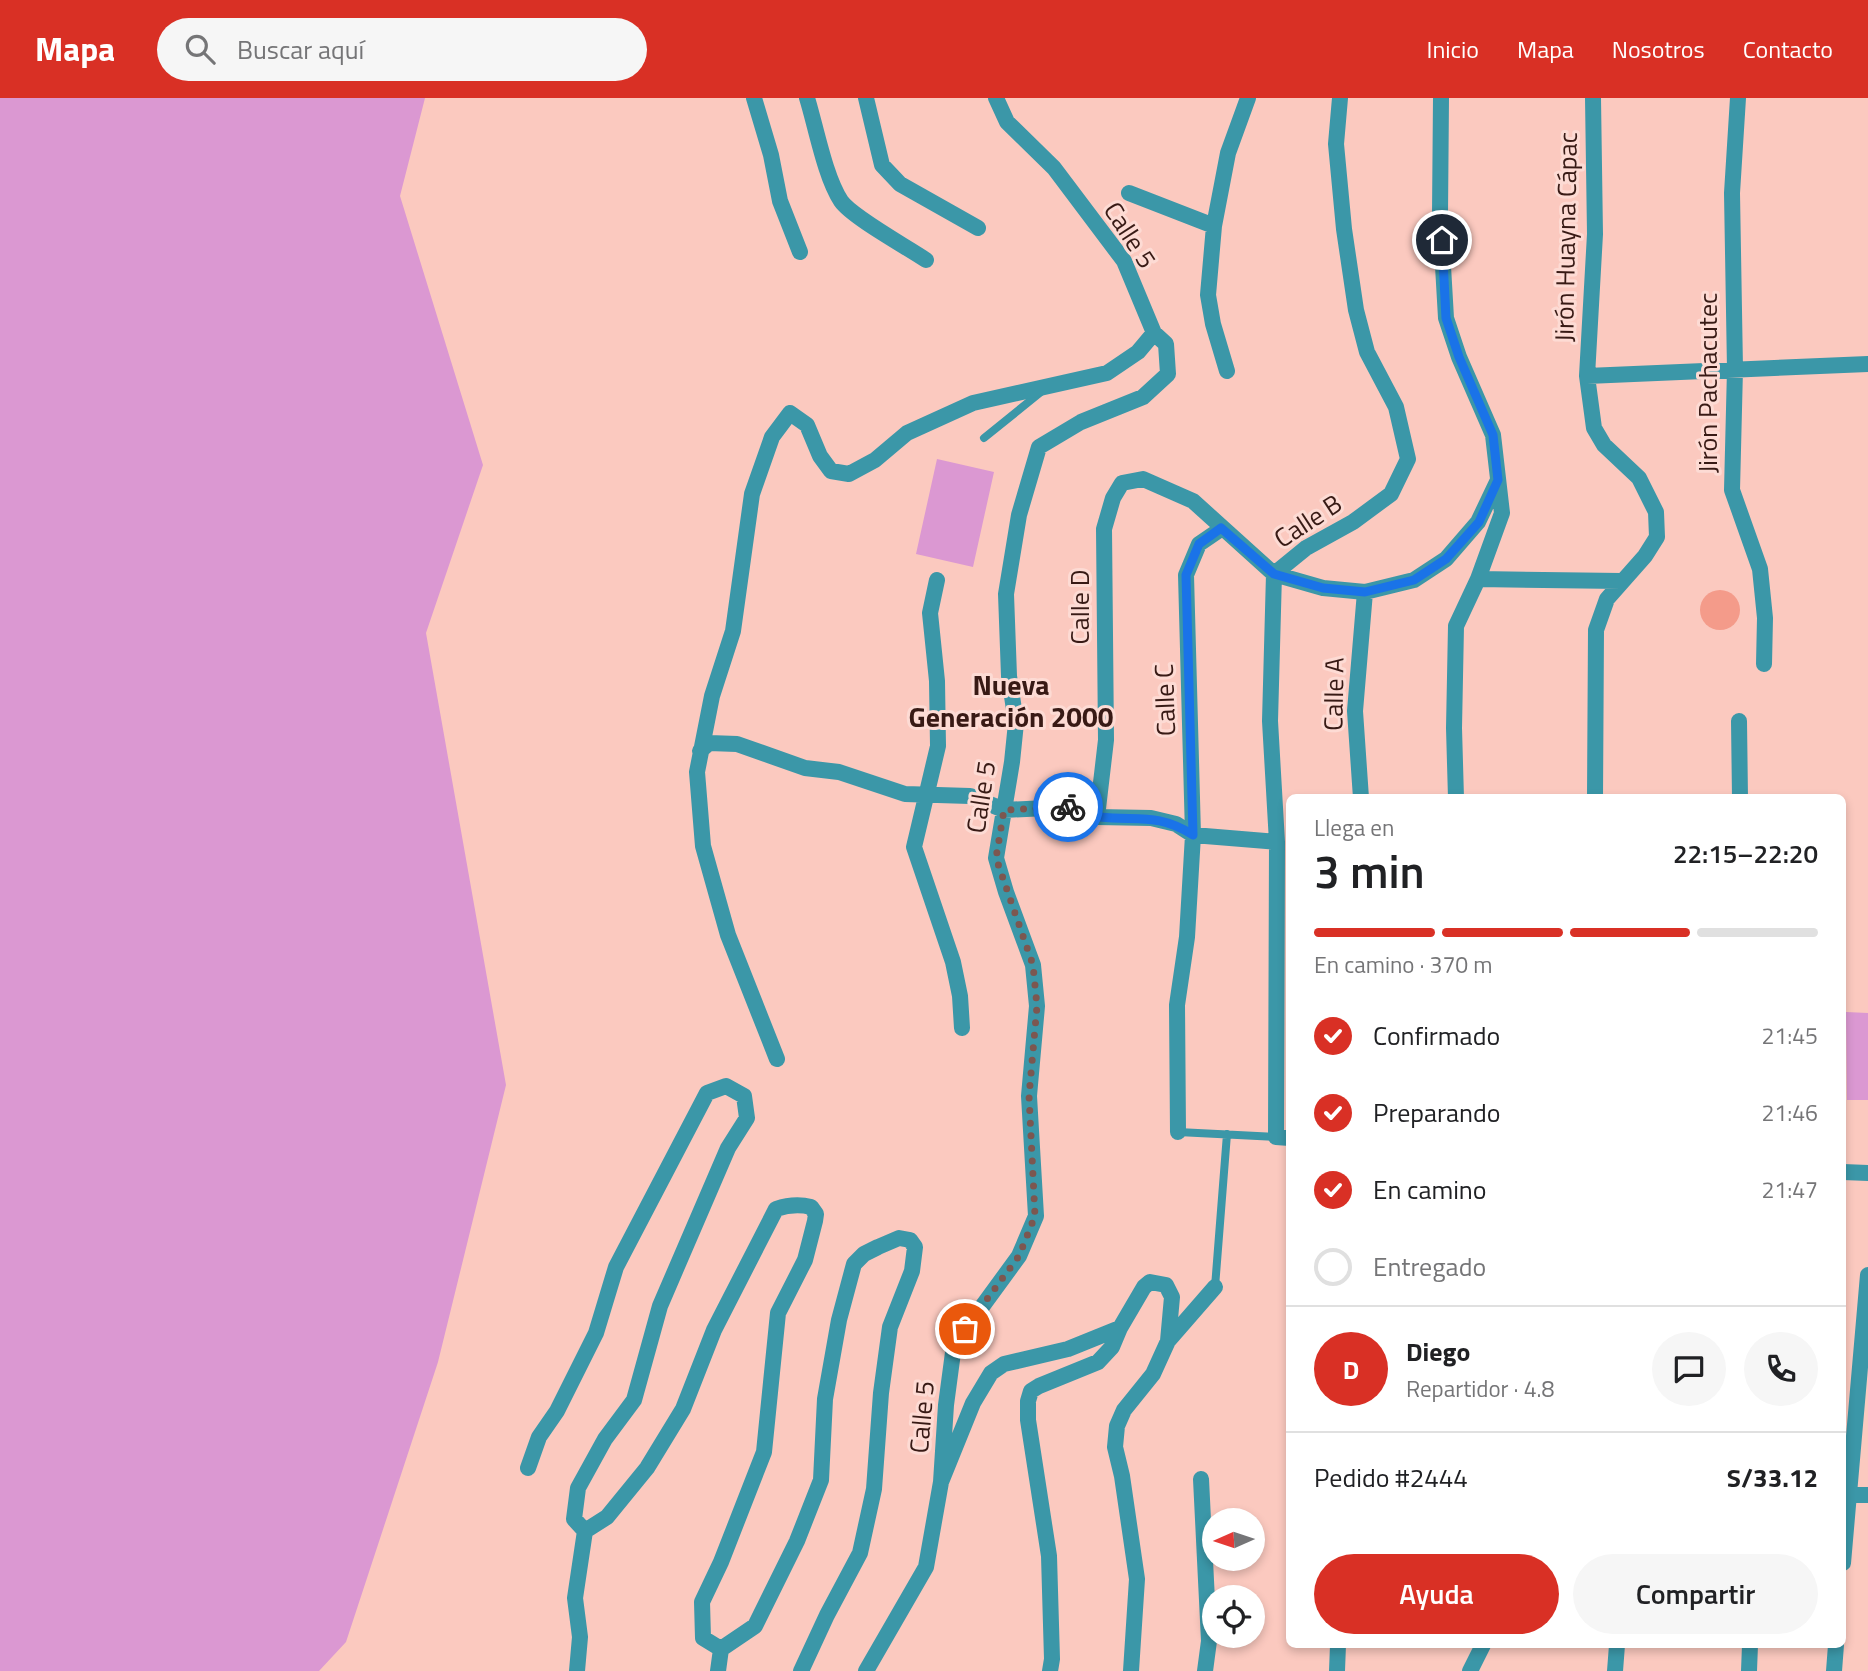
<!DOCTYPE html>
<html lang="es">
<meta charset="utf-8">
<style>
:root{--surface:#fff;--page:#f6f6f6;--text:#202124;--muted:#757577;--line:#e0e0e0;--accent:#d93025}
body{margin:0;font-family:"Titillium Web",sans-serif;background:var(--page);color:var(--text);height:100vh;display:flex;flex-direction:column;font-size:26px;white-space:nowrap}
*{box-sizing:border-box;margin:0}
p{font-size:23px;color:var(--muted)}
.icon{flex:none;width:38px;height:38px;fill:none;stroke:currentColor;stroke-width:2;stroke-linecap:round;stroke-linejoin:round}
.map{position:relative;flex:1;overflow:hidden}
.panel{position:absolute;left:1286px;top:696px;width:560px;height:854px;display:flex;flex-direction:column;background:var(--surface);border-radius:10px;box-shadow:0 4px 10px #0003}
.panel>*{flex:none}
.needle{width:46px;rotate:267deg}
.controls{position:absolute;left:1202px;top:1410px;display:grid;gap:14px}
.controls a{display:grid;place-items:center;width:63px;height:63px;border-radius:50%;background:var(--surface);box-shadow:0 4px 10px #0003;font-size:35px}
.pin{position:absolute;display:grid;place-items:center;width:60px;height:60px;color:#fff;margin:-30px;border:4px solid #fff;border-radius:50%;box-shadow:0 2px 7px #0007}
.courier{position:absolute;display:grid;place-items:center;width:70px;height:70px;margin:-35px;border:5px solid #1a73e8;border-radius:50%;background:#fff;color:#222;box-shadow:0 2px 9px #0007}
.overview em{font-style:normal;font-weight:600}
.overview div{display:flex;flex-direction:column-reverse}
.overview{display:flex;align-items:center;justify-content:space-between;height:119px;padding:0 28px}
h1{font-size:46px;font-weight:600;line-height:52px}
.bar{display:grid;grid-template-columns:repeat(4,1fr);gap:10px 7px;align-content:center;height:84px;padding:0 28px}
.bar i{height:9px;border-radius:5px;background:var(--line)}
.bar .on{background:var(--accent)}
.bar p{grid-column:span 4}
.line{display:flex;align-items:center;gap:18px;padding:0 28px;border-top:2px solid var(--line)}
.line div{flex:1}
.round{display:grid;place-items:center;flex:none;width:74px;height:74px;border-radius:37px;background:var(--page)}
ol{padding:0 28px;list-style:none}
li{display:flex;align-items:center;gap:21px;height:77px}
li p{margin-inline-start:auto}
li .icon{padding:7px;border-radius:50%;background:var(--accent);color:#fff;stroke-width:4}
li:last-child{color:var(--muted)}
li i{width:38px;height:38px;border:4px solid var(--line);border-radius:50%}
.cta{display:flex;gap:14px;margin-top:auto;padding:14px 28px}
.cta a{flex:1;height:80px;border-radius:42px;background:var(--accent);color:#fff;font-size:28px;font-weight:600;line-height:80px;text-align:center}
.cta a+a{background:var(--page);color:var(--text)}
header{display:flex;align-items:center;gap:42px;box-sizing:border-box;height:98px;padding:0 35px;background:var(--accent);color:#fff}
header strong{font-size:33px}
nav{display:flex;gap:38px;margin-inline-start:auto;font-size:24px}
.search{width:490px;height:63px;background:var(--page);display:flex;align-items:center;gap:18px;box-sizing:border-box;padding:0 24px;border-radius:38px;color:var(--muted);font-size:26px}
.map>svg:first-child{display:block}
.green{fill:#db98d2}
.building{fill:#f49b8a}
.lines{fill:none;stroke-linecap:round;stroke-linejoin:round}
.service{stroke:#3b97a8;stroke-width:8}
.minor{stroke:#3b97a8;stroke-width:16}
.done{stroke:#7c5750;stroke-width:7;stroke-dasharray:0 12.6}
.route{stroke:#1a73e8;stroke-width:9}
.labels{text-anchor:middle;stroke-width:6;stroke-linejoin:round;paint-order:stroke}
.street-label{font-size:26px;fill:#381a15;stroke:#fddbd4}
.neighbourhood-label{font-size:28px;font-weight:bold;fill:#381a15;stroke:#fddbd4}
</style>
<header>
<strong>Mapa</strong>
<div class="search"><svg class="icon" aria-label="search" viewBox="0 0 24 24"><circle cx="10" cy="10" r="6"/><path d="M15 15l6 6"/></svg>Buscar aquí</div>
<nav><a>Inicio</a><a>Mapa</a><a>Nosotros</a><a>Contacto</a></nav>
</header>
<div class="map">
<svg width="1868" height="1573" viewBox="0 0 1868 1573">
<rect width="100%" height="100%" fill="#fbc9bf"/>
<path class="green" d="M0 0H425L400 98 483 367 426 535 506 987 438 1264 346 1544 319 1573H0Z
M937 361 994 374 973 469 916 456Z
M1846 914 1868 915V1002H1847Z"/>
<path class="building" d="M1700 512a20 20 0 1 1 40 0a20 20 0 1 1-40 0Z"/>
<g class="lines">
<path class="service" d="M984 340 1041 294
M1178 1034 1276 1039
M1215 1189 1227 1036"/>
<path class="minor" d="M754 0 771 57 780 103 800 154
M807 0C816 29 825 79 841 103 852 119 907 149 926 162
M866 0 882 67 900 86 978 130
M1441 0 1440 116 1446 220 1459 259 1493 337 1502 415 1478 481 1456 528 1454 630 1456 700
M1593 0 1595 136 1587 278 1594 330 1604 347 1639 380 1656 414 1657 439 1645 458 1607 501 1596 532 1595 700
M1738 0 1732 95 1735 271 1732 392 1760 471 1765 520 1764 566
M1129 95 1214 128
M1227 273 1213 226 1208 197 1214 128 1228 55 1248 0
M1587 278 1868 266
M1478 481 1621 483
M937 482 930 515 937 583 938 648 914 749 953 864 960 898 962 930
M1739 623 1740 700
M700 653 709 645 737 646 805 670 839 674 905 696 970 698 1004 712 1068 709 1097 719 1151 720 1176 726 1193 737 1277 744
M1361 700 1355 613 1365 494
M1097 719 1106 642 1104 431 1113 400 1122 385 1143 381 1193 403 1274 476 1323 490 1365 494 1414 482 1446 461 1478 424 1498 382
M777 961 728 837 703 748 697 674 712 598 733 533 752 396 772 339 790 315 807 327 820 358 831 373 849 376 875 362 907 335 973 305 1107 275 1138 254 1154 235
M1178 1034 1177 907 1187 839 1193 737 1186 477 1199 446 1221 431
M1290 1040 1276 1039 1277 744 1270 623 1274 476 1306 450 1353 424 1391 396 1408 361 1396 309 1367 254 1356 212 1344 131 1336 46 1340 0
M1843 1074 1868 1075
M1168 1243 1215 1189
M528 1370 539 1339 557 1313 596 1235 616 1169 707 995 726 988 744 998 747 1020 728 1050 660 1208 634 1302 605 1341 578 1390 574 1421 585 1433
M1201 1381 1209 1543 1205 1573
M941 1384 946 1307 954 1247 1019 1158 1036 1118 1029 998 1037 908 1033 867 1006 794 996 760 1012 664 1016 625 1009 578 1006 496 1019 417 1039 349 1081 324 1143 299 1168 276 1166 246 1154 235 1124 163 1054 70 1007 24 996 0
M1843 1397H1868
M1843 1465 1868 1177
M577 1573 580 1539 575 1500 585 1433 607 1419 647 1370 683 1311 714 1232 776 1111C788 1107 799 1106 811 1109L816 1116 815 1123 805 1162 778 1215 764 1354 721 1464 702 1504 703 1540 721 1551
M718 1573 721 1551 755 1528 797 1443 821 1382 825 1301 839 1222 854 1166 864 1156 878 1149 899 1140 910 1142 915 1149 912 1173 890 1229 881 1295 874 1391 860 1455 827 1517 801 1573
M866 1573 926 1469 941 1384 973 1305 991 1275 1004 1266 1068 1251 1120 1230 1144 1189 1150 1184 1166 1187 1172 1199 1168 1243 1153 1276 1124 1312 1117 1328 1115 1349 1122 1378 1137 1481 1131 1573
M1050 1573 1052 1561 1049 1458 1028 1322V1303L1031 1293 1039 1288 1098 1264 1112 1249 1120 1230
M1337 1573 1338 1547
M1470 1573 1483 1547
M1615 1573 1617 1547
M1749 1573 1750 1547
M1834 1573 1836 1547"/>
</g>
<g class="lines">
<path class="done" d="M965 1231 1019 1158 1035 1118 1029 998 1037 908 1033 867 996 760 1004 712 1068 709"/>
<path class="route" d="M1068 709C1078 712 1089 718 1100 719 1138 723 1158 715 1193 737L1186 477 1199 446 1221 430 1274 476 1323 490 1365 494 1414 482 1446 461 1479 424 1498 382 1493 337 1459 259 1446 220 1442 142"/>
</g>
<g class="labels">
<g class="street-label">
<text transform="translate(1130 137) rotate(57)" y="9">Calle 5</text>
<text transform="translate(1566 139) rotate(-89)" y="9">Jirón Huayna Cápac</text>
<text transform="translate(1708 285) rotate(-90)" y="9">Jirón Pachacutec</text>
<text transform="translate(1308 423) rotate(-33)" y="9">Calle B</text>
<text transform="translate(1080 509) rotate(-90)" y="9">Calle D</text>
<text transform="translate(1334 596) rotate(-89)" y="9">Calle A</text>
<text transform="translate(1165 602) rotate(-92)" y="9">Calle C</text>
<text transform="translate(981 699) rotate(-81)" y="9">Calle 5</text>
<text transform="translate(922 1319) rotate(-85)" y="9">Calle 5</text>
</g>
<g class="neighbourhood-label">
<text x="1011" y="597">Nueva<tspan x="1011" dy="32">Generación 2000</tspan></text>
</g>
</g>
</svg>
<div class="controls">
<a><svg class="needle" viewBox="-14 -14 28 28"><path d="M0-13l5 13h-10z" fill="#e53935"/><path d="M0 13l5-13h-10z" fill="#757577"/></svg></a>
<a><svg class="icon" aria-label="locate" viewBox="0 0 24 24"><circle cx="12" cy="12" r="6"/><path d="M12 2v4M12 18v4M2 12h4M18 12h4"/></svg></a>
</div>
<div class="pin" style="left:965px;top:1231px;background:#ea580c"><svg class="icon" aria-label="bag" viewBox="0 0 24 24"><path d="M5 8h14l-1 12H6zM9 8a3 3 0 0 1 6 0"/></svg></div>
<div class="pin" style="left:1442px;top:142px;background:#1f2937"><svg class="icon" aria-label="home" viewBox="0 0 24 24"><path d="M3 11l9-7 9 7M6 9v11h12V9"/></svg></div>
<div class="courier" style="left:1068px;top:709px"><svg class="icon" aria-label="bike" viewBox="0 0 24 24"><circle cx="6" cy="16" r="4"/><circle cx="18" cy="16" r="4"/><path d="M6 16l4-8h5l3 8M10 8l3 8H6M13 5h3"/></svg></div>
<section class="panel">
<div class="overview"><div><h1>3 min</h1><p>Llega en</p></div><em>22:15–22:20</em></div>
<div class="bar"><i class="on"></i><i class="on"></i><i class="on"></i><i></i><p>En camino · 370 m</p></div>
<ol>
<li><svg class="icon" aria-label="check" viewBox="0 0 24 24"><path d="M5 12l5 5 9-10"/></svg>Confirmado<p>21:45</p></li>
<li><svg class="icon" aria-label="check" viewBox="0 0 24 24"><path d="M5 12l5 5 9-10"/></svg>Preparando<p>21:46</p></li>
<li><svg class="icon" aria-label="check" viewBox="0 0 24 24"><path d="M5 12l5 5 9-10"/></svg>En camino<p>21:47</p></li>
<li><i></i>Entregado</li>
</ol>
<div class="line" style="height:126px"><b class="round" style="background:var(--accent);color:#fff">D</b><div><b>Diego</b><p>Repartidor · 4.8</p></div><a class="round"><svg class="icon" aria-label="chat" viewBox="0 0 24 24"><path d="M4 5h16v11H9l-5 4z"/></svg></a><a class="round"><svg class="icon" aria-label="phone" viewBox="0 0 24 24"><path d="M5 4h4l2 5-3 2q2 4 5 5l2-3 5 2v4C11 20 4 13 5 4z"/></svg></a></div>
<div class="line" style="height:91px"><div>Pedido #2444</div><b>S/33.12</b></div>
<div class="cta"><a>Ayuda</a><a>Compartir</a></div>
</section>
</div>
